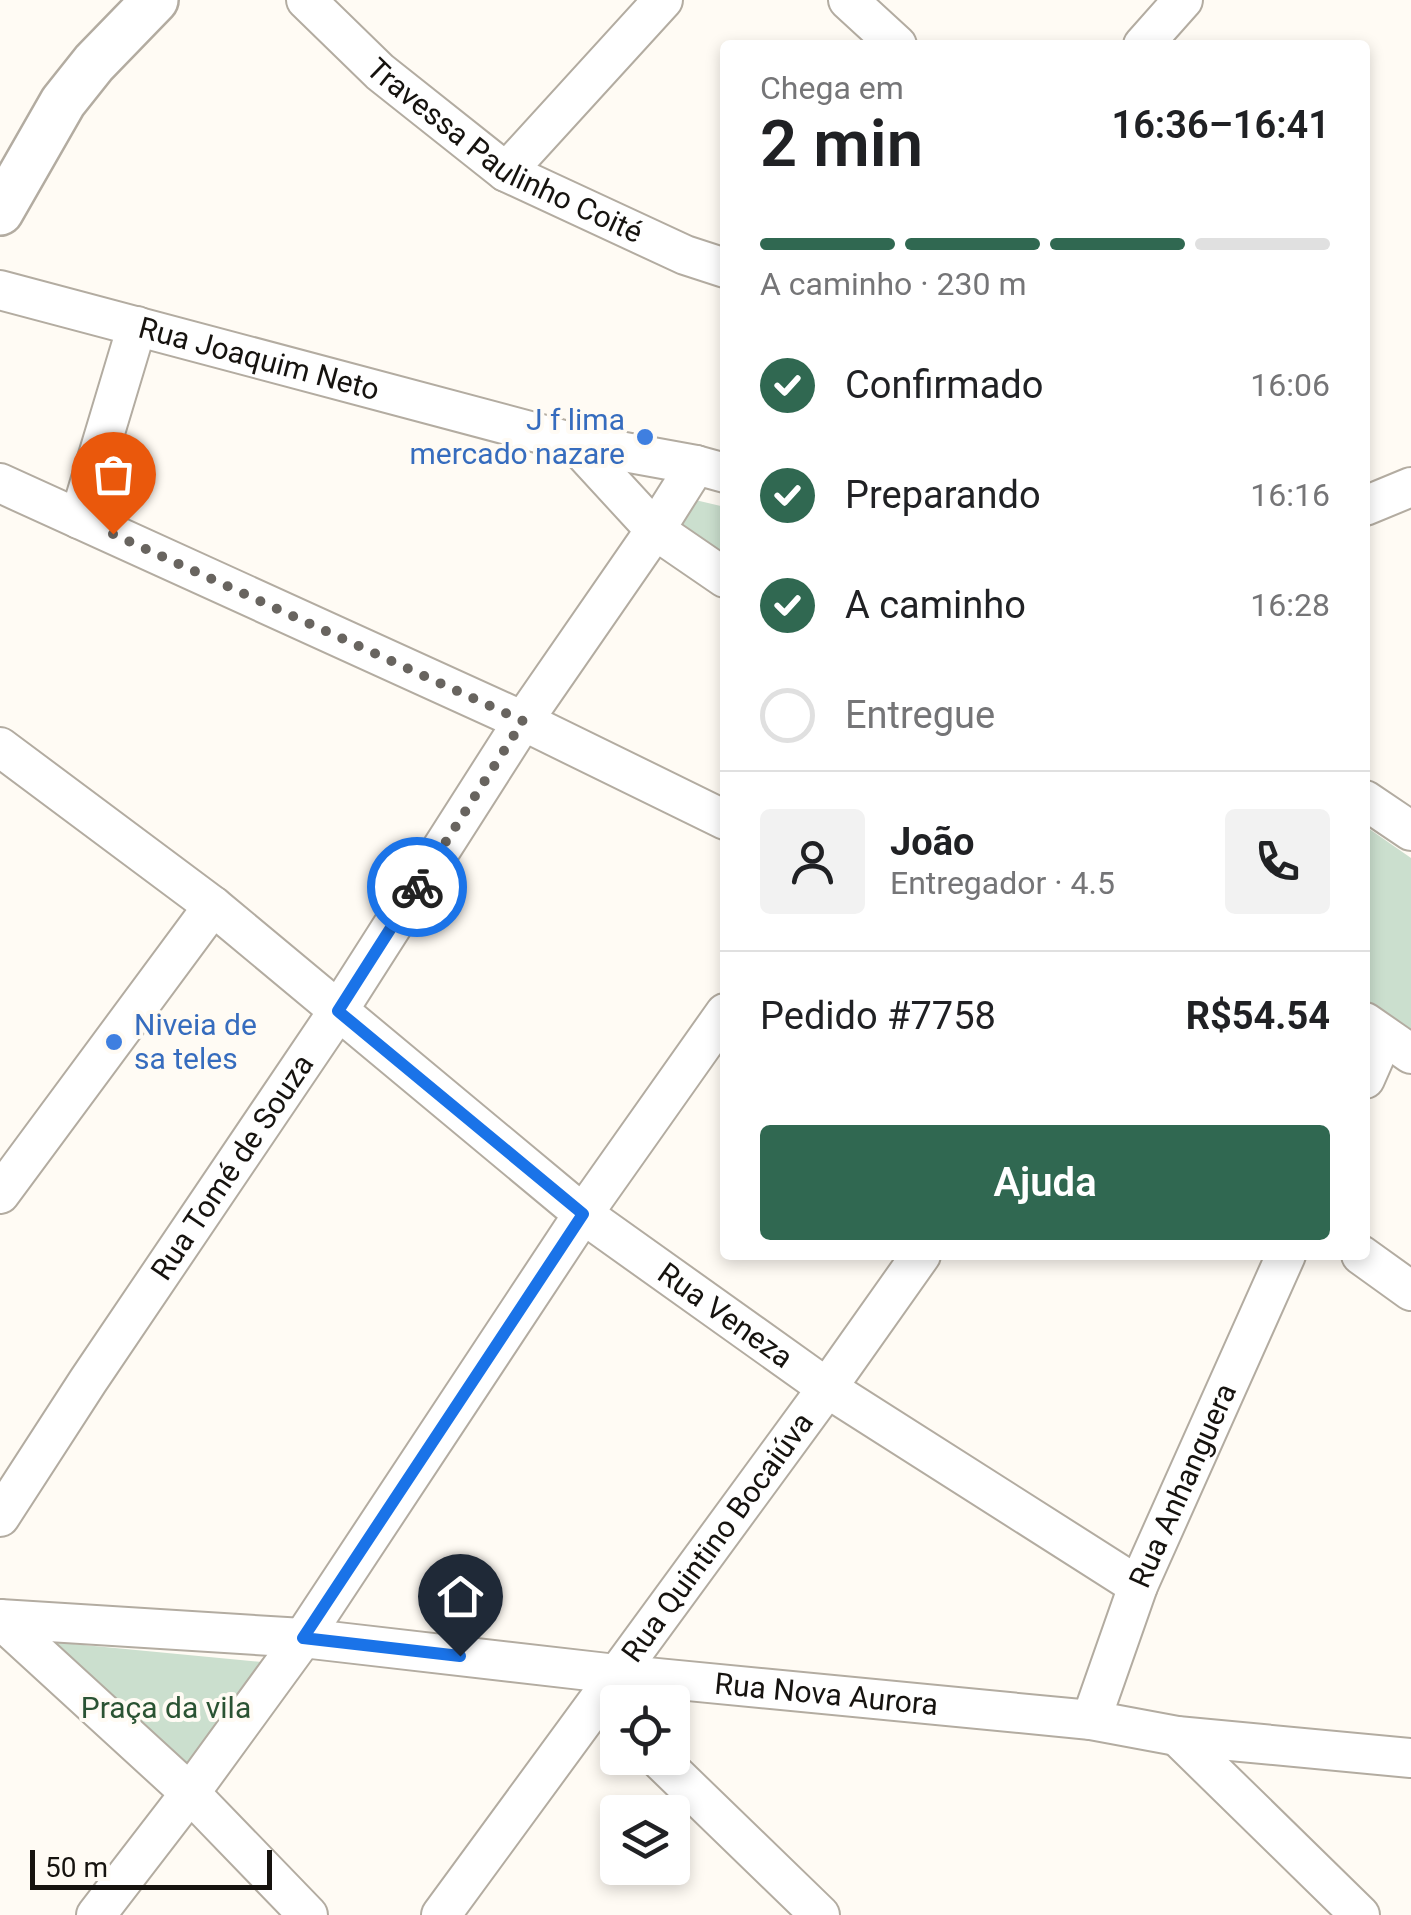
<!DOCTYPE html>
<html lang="pt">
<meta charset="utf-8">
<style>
:root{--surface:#fff;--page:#f2f2f2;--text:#202124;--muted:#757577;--line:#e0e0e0;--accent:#306851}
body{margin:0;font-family:Roboto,sans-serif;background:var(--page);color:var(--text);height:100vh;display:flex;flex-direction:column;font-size:38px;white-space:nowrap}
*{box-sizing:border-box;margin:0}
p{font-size:32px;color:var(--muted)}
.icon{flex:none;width:55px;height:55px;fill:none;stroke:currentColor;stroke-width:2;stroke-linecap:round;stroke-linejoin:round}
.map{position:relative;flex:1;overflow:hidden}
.panel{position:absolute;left:720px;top:40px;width:650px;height:1220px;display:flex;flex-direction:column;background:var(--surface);border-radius:10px;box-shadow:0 5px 15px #0003}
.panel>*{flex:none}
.tools{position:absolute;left:600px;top:1685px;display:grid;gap:20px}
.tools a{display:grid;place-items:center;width:90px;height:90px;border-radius:10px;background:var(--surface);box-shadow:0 5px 15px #0003;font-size:50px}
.scale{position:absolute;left:30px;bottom:25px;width:242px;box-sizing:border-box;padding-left:10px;border:5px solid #16130f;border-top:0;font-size:28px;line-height:35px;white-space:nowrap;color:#16130f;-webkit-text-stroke:8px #fffbf4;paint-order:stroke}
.pin{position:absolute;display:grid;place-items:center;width:85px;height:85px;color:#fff;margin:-102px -42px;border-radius:50% 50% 50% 0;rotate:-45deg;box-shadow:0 0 10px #0007}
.pin .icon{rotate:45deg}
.courier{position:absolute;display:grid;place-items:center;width:100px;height:100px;margin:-50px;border:8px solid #1a73e8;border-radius:50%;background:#fff;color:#222;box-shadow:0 2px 12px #0007}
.overview em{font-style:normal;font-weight:600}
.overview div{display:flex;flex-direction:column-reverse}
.overview{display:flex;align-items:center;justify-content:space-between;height:170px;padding:0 40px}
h1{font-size:65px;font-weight:600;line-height:75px}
.bar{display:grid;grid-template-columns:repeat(4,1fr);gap:15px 10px;align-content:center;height:120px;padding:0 40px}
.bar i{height:12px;border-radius:8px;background:var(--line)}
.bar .current{background:var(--accent)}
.bar p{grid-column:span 4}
.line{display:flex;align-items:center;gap:25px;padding:0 40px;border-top:2px solid var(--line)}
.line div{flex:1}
.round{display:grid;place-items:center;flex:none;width:105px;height:105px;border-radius:10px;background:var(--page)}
ol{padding:0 40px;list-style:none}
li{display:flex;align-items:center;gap:30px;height:110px}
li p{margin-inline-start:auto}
li .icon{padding:10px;border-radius:50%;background:var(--accent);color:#fff;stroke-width:4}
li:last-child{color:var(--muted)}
li i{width:55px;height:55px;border:5px solid var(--line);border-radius:50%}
.action{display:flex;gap:20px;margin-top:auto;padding:20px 40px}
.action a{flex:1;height:115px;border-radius:10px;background:var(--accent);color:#fff;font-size:40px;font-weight:600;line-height:115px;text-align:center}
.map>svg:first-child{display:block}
.green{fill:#cbdfce}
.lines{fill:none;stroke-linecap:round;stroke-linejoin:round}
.minor-casing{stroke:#b3aca1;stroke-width:42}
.tertiary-casing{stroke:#b3aca1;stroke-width:50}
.minor{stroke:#fff;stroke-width:38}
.tertiary{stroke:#fff;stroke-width:45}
.done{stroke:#68645f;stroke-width:10;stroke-dasharray:0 18}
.route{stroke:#1a73e8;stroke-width:12}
.shop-dot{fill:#3f7fe0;stroke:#fffbf4;stroke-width:4}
.labels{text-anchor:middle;stroke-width:8;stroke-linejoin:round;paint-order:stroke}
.street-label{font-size:30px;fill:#16130f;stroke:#fffbf4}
.shop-label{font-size:30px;fill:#366cbe;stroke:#fffbf4;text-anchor:end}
.park-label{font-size:30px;fill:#2a5333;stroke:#fffbf4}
</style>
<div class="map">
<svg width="1411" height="1915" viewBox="0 0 1411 1915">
<rect width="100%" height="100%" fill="#fffbf4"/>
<path class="green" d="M691 499 725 507V571L661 526Z
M1365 826 1411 858V1049L1365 1017Z
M0 1637 273 1663 178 1788 0 1647Z"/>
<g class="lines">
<defs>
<g id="minor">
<path id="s1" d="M306 0 380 72 506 172 685 255 725 268"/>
<path d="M848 0 897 45"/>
<path d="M1143 45 1183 0"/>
<path d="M506 172 663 0"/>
<path id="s2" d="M0 290 575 443 696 465 725 473"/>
<path d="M575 443 655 530 725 578"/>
<path d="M0 483 523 721 725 820"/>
<path d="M1365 506 1411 487"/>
<path d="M79 519 137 326"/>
<path id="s3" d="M0 747 213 906 583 1214 827 1388 1138 1586"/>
<path d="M1365 800 1411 831"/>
<path d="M1365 1022 1411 1054"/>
<path d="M1365 1079 1384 1036"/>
<path d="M0 1194 213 906"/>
<path d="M1361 1255 1411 1291"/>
<path id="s4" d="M0 1517 88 1381 338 1011 523 721 655 530 696 465"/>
<path id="s5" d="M0 1619 303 1638 616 1674 1091 1720 1177 1736 1411 1758"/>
<path d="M0 1619 190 1793 308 1915"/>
<path id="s6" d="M1091 1720 1138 1586 1286 1255"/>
<path d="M1177 1736 1360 1915"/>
<path d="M658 1758 820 1915"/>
<path d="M96 1915 190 1793 303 1638 583 1214 725 1013"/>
<path id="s7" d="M441 1915 827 1388 921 1255"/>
</g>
<path id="tertiary" d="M0 212 63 102 94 63 155 0"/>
</defs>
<use href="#minor" class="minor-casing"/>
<use href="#tertiary" class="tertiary-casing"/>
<use href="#minor" class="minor"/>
<use href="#tertiary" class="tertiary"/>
</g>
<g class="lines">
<path class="done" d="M113 534 523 721 417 887"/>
<path class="route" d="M417 887 338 1011 583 1214 303 1638 460 1656"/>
</g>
<g class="shop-dot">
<circle cx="645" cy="437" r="10"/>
<circle cx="114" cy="1042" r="10"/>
</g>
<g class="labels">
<g class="street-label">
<text dy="10" stroke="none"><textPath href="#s1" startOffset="252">Travessa Paulinho Coité</textPath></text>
<text dy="10" stroke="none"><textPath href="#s2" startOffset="268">Rua Joaquim Neto</textPath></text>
<text dy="10" stroke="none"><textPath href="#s4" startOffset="420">Rua Tomé de Souza</textPath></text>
<text dy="10" stroke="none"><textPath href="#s3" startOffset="922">Rua Veneza</textPath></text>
<text dy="10" stroke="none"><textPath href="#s6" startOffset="252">Rua Anhanguera</textPath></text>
<text dy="10" stroke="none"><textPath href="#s7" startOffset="468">Rua Quintino Bocaiúva</textPath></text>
<text dy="10" stroke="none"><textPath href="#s5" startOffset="830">Rua Nova Aurora</textPath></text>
</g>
<g class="shop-label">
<text x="625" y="430">J f lima<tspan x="625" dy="34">mercado nazare</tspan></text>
<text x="134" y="1035" text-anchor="start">Niveia de<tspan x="134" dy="34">sa teles</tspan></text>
</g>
<g class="park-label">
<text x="166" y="1718">Praça da vila</text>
</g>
</g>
</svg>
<div class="tools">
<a><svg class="icon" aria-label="locate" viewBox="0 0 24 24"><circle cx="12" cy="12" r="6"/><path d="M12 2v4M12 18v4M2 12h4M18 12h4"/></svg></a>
<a><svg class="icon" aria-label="layers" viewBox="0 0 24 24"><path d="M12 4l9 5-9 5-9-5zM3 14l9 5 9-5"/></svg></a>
</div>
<div class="scale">50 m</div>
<div class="pin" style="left:113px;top:534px;background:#ea580c"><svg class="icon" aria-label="bag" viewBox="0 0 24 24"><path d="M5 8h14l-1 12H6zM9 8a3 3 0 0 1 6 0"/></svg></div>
<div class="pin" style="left:460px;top:1656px;background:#1f2937"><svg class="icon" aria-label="home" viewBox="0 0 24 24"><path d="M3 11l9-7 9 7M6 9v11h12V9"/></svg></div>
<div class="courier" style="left:417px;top:887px"><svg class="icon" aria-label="bike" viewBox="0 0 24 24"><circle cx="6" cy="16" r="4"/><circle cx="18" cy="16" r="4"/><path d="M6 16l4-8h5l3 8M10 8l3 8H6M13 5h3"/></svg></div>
<section class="panel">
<div class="overview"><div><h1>2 min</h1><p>Chega em</p></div><em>16:36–16:41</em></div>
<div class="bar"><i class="current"></i><i class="current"></i><i class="current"></i><i></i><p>A caminho · 230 m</p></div>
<ol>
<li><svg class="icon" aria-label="check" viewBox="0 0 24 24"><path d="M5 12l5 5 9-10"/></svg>Confirmado<p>16:06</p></li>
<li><svg class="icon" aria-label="check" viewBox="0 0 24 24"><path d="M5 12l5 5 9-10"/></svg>Preparando<p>16:16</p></li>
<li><svg class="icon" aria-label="check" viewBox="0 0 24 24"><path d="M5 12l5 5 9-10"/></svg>A caminho<p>16:28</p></li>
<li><i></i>Entregue</li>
</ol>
<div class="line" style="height:180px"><a class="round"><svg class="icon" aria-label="person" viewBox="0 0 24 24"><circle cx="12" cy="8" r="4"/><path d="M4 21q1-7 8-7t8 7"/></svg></a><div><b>João</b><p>Entregador · 4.5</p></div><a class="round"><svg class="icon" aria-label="phone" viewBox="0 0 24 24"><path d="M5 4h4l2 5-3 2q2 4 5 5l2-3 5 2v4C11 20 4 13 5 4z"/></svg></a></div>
<div class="line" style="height:130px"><div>Pedido #7758</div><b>R$54.54</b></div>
<div class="action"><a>Ajuda</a></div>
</section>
</div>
